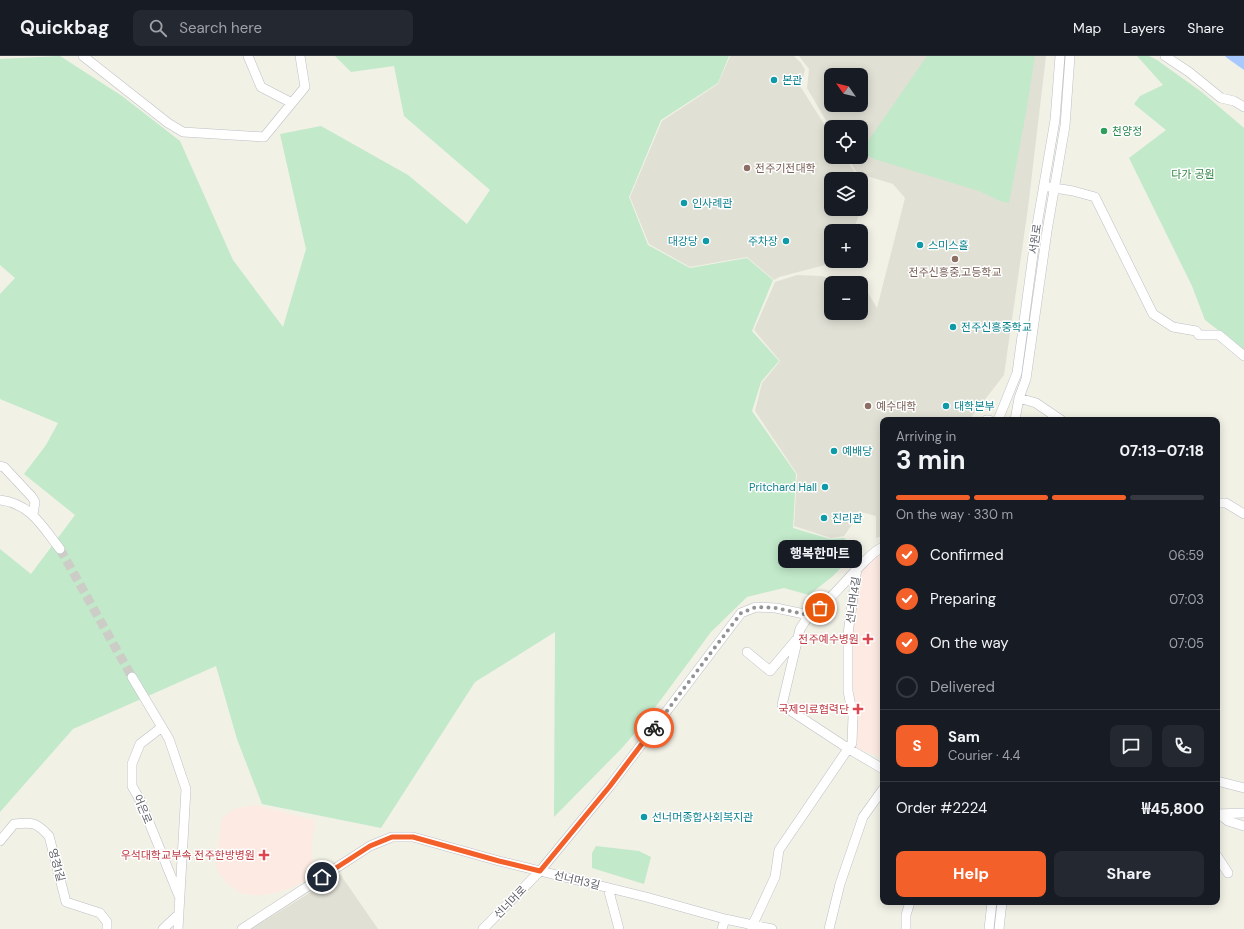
<!DOCTYPE html>
<meta charset="utf-8">
<style>
:root{--surface:#171b24;--page:#242831;--text:#f1f3f6;--muted:#9ea1a6;--line:#363941;--accent:#f4602a}
body{margin:0;font-family:"DM Sans","Noto Sans KR",sans-serif;background:var(--page);color:var(--text);height:100vh;display:flex;flex-direction:column;font-size:15px;white-space:nowrap}
*{box-sizing:border-box;margin:0}
p{font-size:13px;color:var(--muted)}
.icon{flex:none;width:22px;height:22px;fill:none;stroke:currentColor;stroke-width:2;stroke-linecap:round;stroke-linejoin:round}
.map{position:relative;flex:1;overflow:hidden}
.panel{position:absolute;left:880px;top:361px;width:340px;height:488px;display:flex;flex-direction:column;background:var(--surface);border-radius:8px;box-shadow:0 2px 10px #0003}
.panel>*{flex:none}
.needle{width:26px;rotate:304deg}
.controls{position:absolute;left:824px;top:12px;display:grid;gap:8px}
.controls a{display:grid;place-items:center;width:44px;height:44px;border-radius:8px;background:var(--surface);box-shadow:0 2px 10px #0003;font-size:20px}
.pin{position:absolute;display:grid;place-items:center;width:34px;height:34px;color:#fff;margin:-17px;border:2px solid #fff;border-radius:50%;box-shadow:0 1px 4px #0007}
.courier{position:absolute;display:grid;place-items:center;width:40px;height:40px;margin:-20px;border:3px solid #f4602a;border-radius:50%;background:#fff;color:#222;box-shadow:0 1px 5px #0007}
.bubble{position:absolute;height:28px;border-radius:8px;background:var(--surface);box-shadow:0 2px 10px #0003;font-size:13px;font-weight:700;line-height:28px;text-align:center}
.summary em{font-style:normal;font-weight:700}
.summary div{display:flex;flex-direction:column-reverse}
.summary{display:flex;align-items:center;justify-content:space-between;height:68px;padding:0 16px}
h1{font-size:26px;font-weight:700;line-height:30px}
.bar{display:grid;grid-template-columns:repeat(4,1fr);gap:6px 4px;align-content:center;height:48px;padding:0 16px}
.bar i{height:5px;border-radius:3px;background:var(--line)}
.bar .selected{background:var(--accent)}
.bar p{grid-column:span 4}
.line{display:flex;align-items:center;gap:10px;padding:0 16px;border-top:1px solid var(--line)}
.line div{flex:1}
.round{display:grid;place-items:center;flex:none;width:42px;height:42px;border-radius:8px;background:var(--page)}
ol{padding:0 16px;list-style:none}
li{display:flex;align-items:center;gap:12px;height:44px}
li p{margin-inline-start:auto}
li .icon{padding:4px;border-radius:50%;background:var(--accent);color:#fff;stroke-width:4}
li:last-child{color:var(--muted)}
li i{width:22px;height:22px;border:2px solid var(--line);border-radius:50%}
.action{display:flex;gap:8px;margin-top:auto;padding:8px 16px}
.action a{flex:1;height:46px;border-radius:8px;background:var(--accent);color:#fff;font-size:16px;font-weight:700;line-height:46px;text-align:center}
.action a+a{background:var(--page);color:var(--text)}
header{display:flex;align-items:center;gap:24px;box-sizing:border-box;height:56px;padding:0 20px;background:var(--surface);border-bottom:1px solid var(--line)}
header strong{font-size:19px}
nav{display:flex;gap:22px;margin-inline-start:auto;font-size:14px}
.search{width:280px;height:36px;background:var(--page);display:flex;align-items:center;gap:10px;box-sizing:border-box;padding:0 14px;border-radius:8px;color:var(--muted);font-size:15px}
.map>svg:first-child{display:block}
.education{fill:#e1e0d5;fill-rule:evenodd}
.medical{fill:#fdebe3}
.green{fill:#c2e9ca}
.water{fill:#a8c9ff}
.lines{fill:none;stroke-linecap:round;stroke-linejoin:round}
.minor-tunnel{stroke:#cccdc6;stroke-width:9;stroke-dasharray:9 4.5;stroke-linecap:butt}
.minor-casing{stroke:#bebfc6;stroke-width:10}
.minor{stroke:#fff;stroke-width:9}
.done{stroke:#919394;stroke-width:4;stroke-dasharray:0 7.2}
.route{stroke:#f4602a;stroke-width:5}
.culture-dot{fill:#0f9aa8;stroke:#fff;stroke-width:1.5}
.leisure-dot{fill:#2e9e5b;stroke:#fff;stroke-width:1.5}
.education-dot{fill:#8d6e63;stroke:#fff;stroke-width:1.5}
.health-dot{fill:#e0444e;stroke:#fff;stroke-width:1.5}
.labels{text-anchor:middle;stroke-width:3;stroke-linejoin:round;paint-order:stroke}
.culture-label{font-size:11px;fill:#0d838f;stroke:#fff;text-anchor:start}
.leisure-label{font-size:11px;fill:#27864d;stroke:#fff;text-anchor:start}
.education-label{font-size:11px;fill:#785e54;stroke:#fff;text-anchor:start}
.park-label{font-size:11px;fill:#308444;stroke:#fff}
.street-label{font-size:11px;fill:#5e6068;stroke:#fff}
.health-label{font-size:11px;fill:#be3a42;stroke:#fff;text-anchor:end}
</style>
<header>
<strong>Quickbag</strong>
<div class="search"><svg class="icon" aria-label="search" viewBox="0 0 24 24"><circle cx="10" cy="10" r="6"/><path d="M15 15l6 6"/></svg>Search here</div>
<nav><a>Map</a><a>Layers</a><a>Share</a></nav>
</header>
<div class="map">
<svg width="1244" height="873" viewBox="0 0 1244 873">
<rect width="100%" height="100%" fill="#f1f1e6"/>
<path class="education" d="M730 0H794L801 7 805 14 800 30 831 79V101H845L859 123H831V153H861V130L863 148 853 175H831V203L825 209 779 221 774 224 747 201 690 211 649 188 630 141 662 65 718 28Z
M799 0H1046L1028 152 1004 319 969 364H883V480L876 482V460L861 456 844 480 831 482 794 470 797 418 755 355 762 327 780 305 754 274 775 226 797 219 821 220 849 227H831V257H861V233L868 237 877 252 905 142 893 128 857 117 847 101H861V71H831V73L807 32 809 13ZM831 19H861V49H831Z
M340 818 378 873H251Z"/>
<path class="medical" d="M883 494V700L880 701 856 692V659L851 641V610L855 555 862 514 873 497Z
M255 749 315 764 312 790 313 821 289 833 267 839H252L240 837 228 828 219 818 215 808 222 762 236 752Z"/>
<path class="green" d="M60 0 122 40 180 85 233 204 283 271 306 193 280 78 321 70 408 119 467 168 490 134 404 60 394 10 351 16 335 0H729L718 27 661 64 629 141 648 189 690 212 747 202 773 224 752 275 779 305 761 326 752 355 796 418 793 472 830 483 844 482 857 495 833 520 809 539 784 532 747 541 711 576 645 665 622 692 554 761 555 576 475 626 381 772 262 748 237 683 216 610 73 673 0 756V493L31 518 75 459 24 418 46 389 58 367 0 343V238L15 222 0 209V3Z
M927 0H1035L1026 57 1009 147 1000 145 979 135 874 103 867 99 865 92 866 88Z
M1137 0H1149L1157 4 1203 37 1244 72V294L1205 264 1192 230 1129 102 1166 74 1134 48 1140 40 1163 29Z
M596 790 639 795 651 801 644 828 592 812V797Z"/>
<path class="water" d="M1225 0H1244V14L1227 2Z"/>
<g class="lines">
<path class="minor-tunnel" d="M60 493 132 621"/>
<defs>
<path id="minor" d="M83 0 168 67 183 76 264 81 305 31 300 0
M248 0 261 31 292 47
M1165 0 1189 16 1221 42 1234 45 1244 51
M1049 131 1073 135 1095 141 1153 258 1173 271 1196 275 1199 279H1219L1244 300
M1019 342 1036 347 1061 364
M986 364H989
M998 364 1017 317 1037 169 1055 64 1060 0
M1015 364 1019 342 1026 323 1047 175 1065 70 1070 0
M0 410 4 411 32 441 35 446 33 458
M0 444C31 448 42 470 60 493
M1217 447H1226L1244 458
M809 559 800 573 782 649 849 693 883 713
M747 596 770 615 796 584
M132 621 169 683 186 733 178 873
M162 671 140 688 132 708V730L140 744 179 840
M1217 725 1244 732
M1217 758 1244 757
M1219 758 1228 765 1244 770
M0 785 14 768C33 766 36 766 49 780L66 846 100 857 107 866V873
M1217 800 1228 817
M608 832 619 873
M163 873 179 858
M242 873 370 790 392 781H413L499 805 646 841 725 863 772 873
M483 873 540 815 610 730 741 557 756 551 776 552 809 559C831 545 847 522 866 504 871 499 876 494 883 491
M722 873 725 863
M752 873 753 868 775 821 779 794 852 687 853 660 848 635V578L857 512
M829 873 840 828 863 761 883 733
M906 873V859L910 846
M989 873 992 846
M999 873 1002 846"/>
</defs>
<use href="#minor" class="minor-casing"/>
<use href="#minor" class="minor"/>
</g>
<g class="lines">
<path class="done" d="M654 672 741 557 756 551 776 552 809 559 820 552"/>
<path class="route" d="M322 821 370 790 392 781H413L499 805 540 815 610 730 654 672"/>
</g>
<g class="culture-dot">
<circle cx="774" cy="24" r="4"/>
<circle cx="684" cy="147" r="4"/>
<circle cx="706" cy="185" r="4"/>
<circle cx="786" cy="185" r="4"/>
<circle cx="920" cy="189" r="4"/>
<circle cx="953" cy="271" r="4"/>
<circle cx="946" cy="350" r="4"/>
<circle cx="834" cy="395" r="4"/>
<circle cx="825" cy="431" r="4"/>
<circle cx="824" cy="462" r="4"/>
<circle cx="644" cy="761" r="4"/>
</g>
<circle class="leisure-dot" cx="1104" cy="75" r="4"/>
<g class="education-dot">
<circle cx="747" cy="112" r="4"/>
<circle cx="955" cy="203" r="4"/>
<circle cx="868" cy="350" r="4"/>
</g>
<g class="health-dot">
<path d="M866 577h4v4h4v4h-4v4h-4v-4h-4v-4h4z"/>
<path d="M856 647h4v4h4v4h-4v4h-4v-4h-4v-4h4z"/>
<path d="M262 793h4v4h4v4h-4v4h-4v-4h-4v-4h4z"/>
</g>
<g class="labels">
<g class="culture-label">
<text x="782" y="28">본관</text>
<text x="692" y="151">인사례관</text>
<text x="698" y="189" text-anchor="end">대강당</text>
<text x="778" y="189" text-anchor="end">주차장</text>
<text x="928" y="193">스미스홀</text>
<text x="961" y="275">전주신흥중학교</text>
<text x="954" y="354">대학본부</text>
<text x="842" y="399">예배당</text>
<text x="817" y="435" text-anchor="end">Pritchard Hall</text>
<text x="832" y="466">진리관</text>
<text x="652" y="765">선너머종합사회복지관</text>
</g>
<g class="leisure-label">
<text x="1112" y="79">천양정</text>
</g>
<g class="education-label">
<text x="755" y="116">전주기전대학</text>
<text x="955" y="220" text-anchor="middle">전주신흥중,고등학교</text>
<text x="876" y="354">예수대학</text>
</g>
<g class="park-label">
<text x="1193" y="122">다가 공원</text>
</g>
<g class="street-label">
<text transform="translate(1035 183) rotate(-82)" y="4">서원로</text>
<text transform="translate(853 544) rotate(-82)" y="4">선너머4길</text>
<text transform="translate(143 753) rotate(67)" y="4">어은로</text>
<text transform="translate(57 809) rotate(75)" y="4">영경1길</text>
<text transform="translate(577 824) rotate(13)" y="4">선너머3길</text>
<text transform="translate(510 846) rotate(-46)" y="4">선너머로</text>
</g>
<g class="health-label">
<text x="859" y="587">전주예수병원</text>
<text x="849" y="657">국제의료협력단</text>
<text x="255" y="803">우석대학교부속 전주한방병원</text>
</g>
</g>
</svg>
<div class="controls">
<a><svg class="needle" viewBox="-14 -14 28 28"><path d="M0-13l5 13h-10z" fill="#e53935"/><path d="M0 13l5-13h-10z" fill="#9ea1a6"/></svg></a>
<a><svg class="icon" aria-label="locate" viewBox="0 0 24 24"><circle cx="12" cy="12" r="6"/><path d="M12 2v4M12 18v4M2 12h4M18 12h4"/></svg></a>
<a><svg class="icon" aria-label="layers" viewBox="0 0 24 24"><path d="M12 4l9 5-9 5-9-5zM3 14l9 5 9-5"/></svg></a>
<a>+</a>
<a>−</a>
</div>
<div class="pin" style="left:820px;top:552px;background:#ea580c"><svg class="icon" aria-label="bag" viewBox="0 0 24 24"><path d="M5 8h14l-1 12H6zM9 8a3 3 0 0 1 6 0"/></svg></div>
<div class="pin" style="left:322px;top:821px;background:#1f2937"><svg class="icon" aria-label="home" viewBox="0 0 24 24"><path d="M3 11l9-7 9 7M6 9v11h12V9"/></svg></div>
<div class="courier" style="left:654px;top:672px"><svg class="icon" aria-label="bike" viewBox="0 0 24 24"><circle cx="6" cy="16" r="4"/><circle cx="18" cy="16" r="4"/><path d="M6 16l4-8h5l3 8M10 8l3 8H6M13 5h3"/></svg></div>
<div class="bubble" style="left:778px;top:484px;width:84px">행복한마트</div>
<section class="panel">
<div class="summary"><div><h1>3 min</h1><p>Arriving in</p></div><em>07:13–07:18</em></div>
<div class="bar"><i class="selected"></i><i class="selected"></i><i class="selected"></i><i></i><p>On the way · 330 m</p></div>
<ol>
<li><svg class="icon" aria-label="check" viewBox="0 0 24 24"><path d="M5 12l5 5 9-10"/></svg>Confirmed<p>06:59</p></li>
<li><svg class="icon" aria-label="check" viewBox="0 0 24 24"><path d="M5 12l5 5 9-10"/></svg>Preparing<p>07:03</p></li>
<li><svg class="icon" aria-label="check" viewBox="0 0 24 24"><path d="M5 12l5 5 9-10"/></svg>On the way<p>07:05</p></li>
<li><i></i>Delivered</li>
</ol>
<div class="line" style="height:72px"><b class="round" style="background:var(--accent);color:#fff">S</b><div><b>Sam</b><p>Courier · 4.4</p></div><a class="round"><svg class="icon" aria-label="chat" viewBox="0 0 24 24"><path d="M4 5h16v11H9l-5 4z"/></svg></a><a class="round"><svg class="icon" aria-label="phone" viewBox="0 0 24 24"><path d="M5 4h4l2 5-3 2q2 4 5 5l2-3 5 2v4C11 20 4 13 5 4z"/></svg></a></div>
<div class="line" style="height:52px"><div>Order #2224</div><b>₩45,800</b></div>
<div class="action"><a>Help</a><a>Share</a></div>
</section>
</div>
